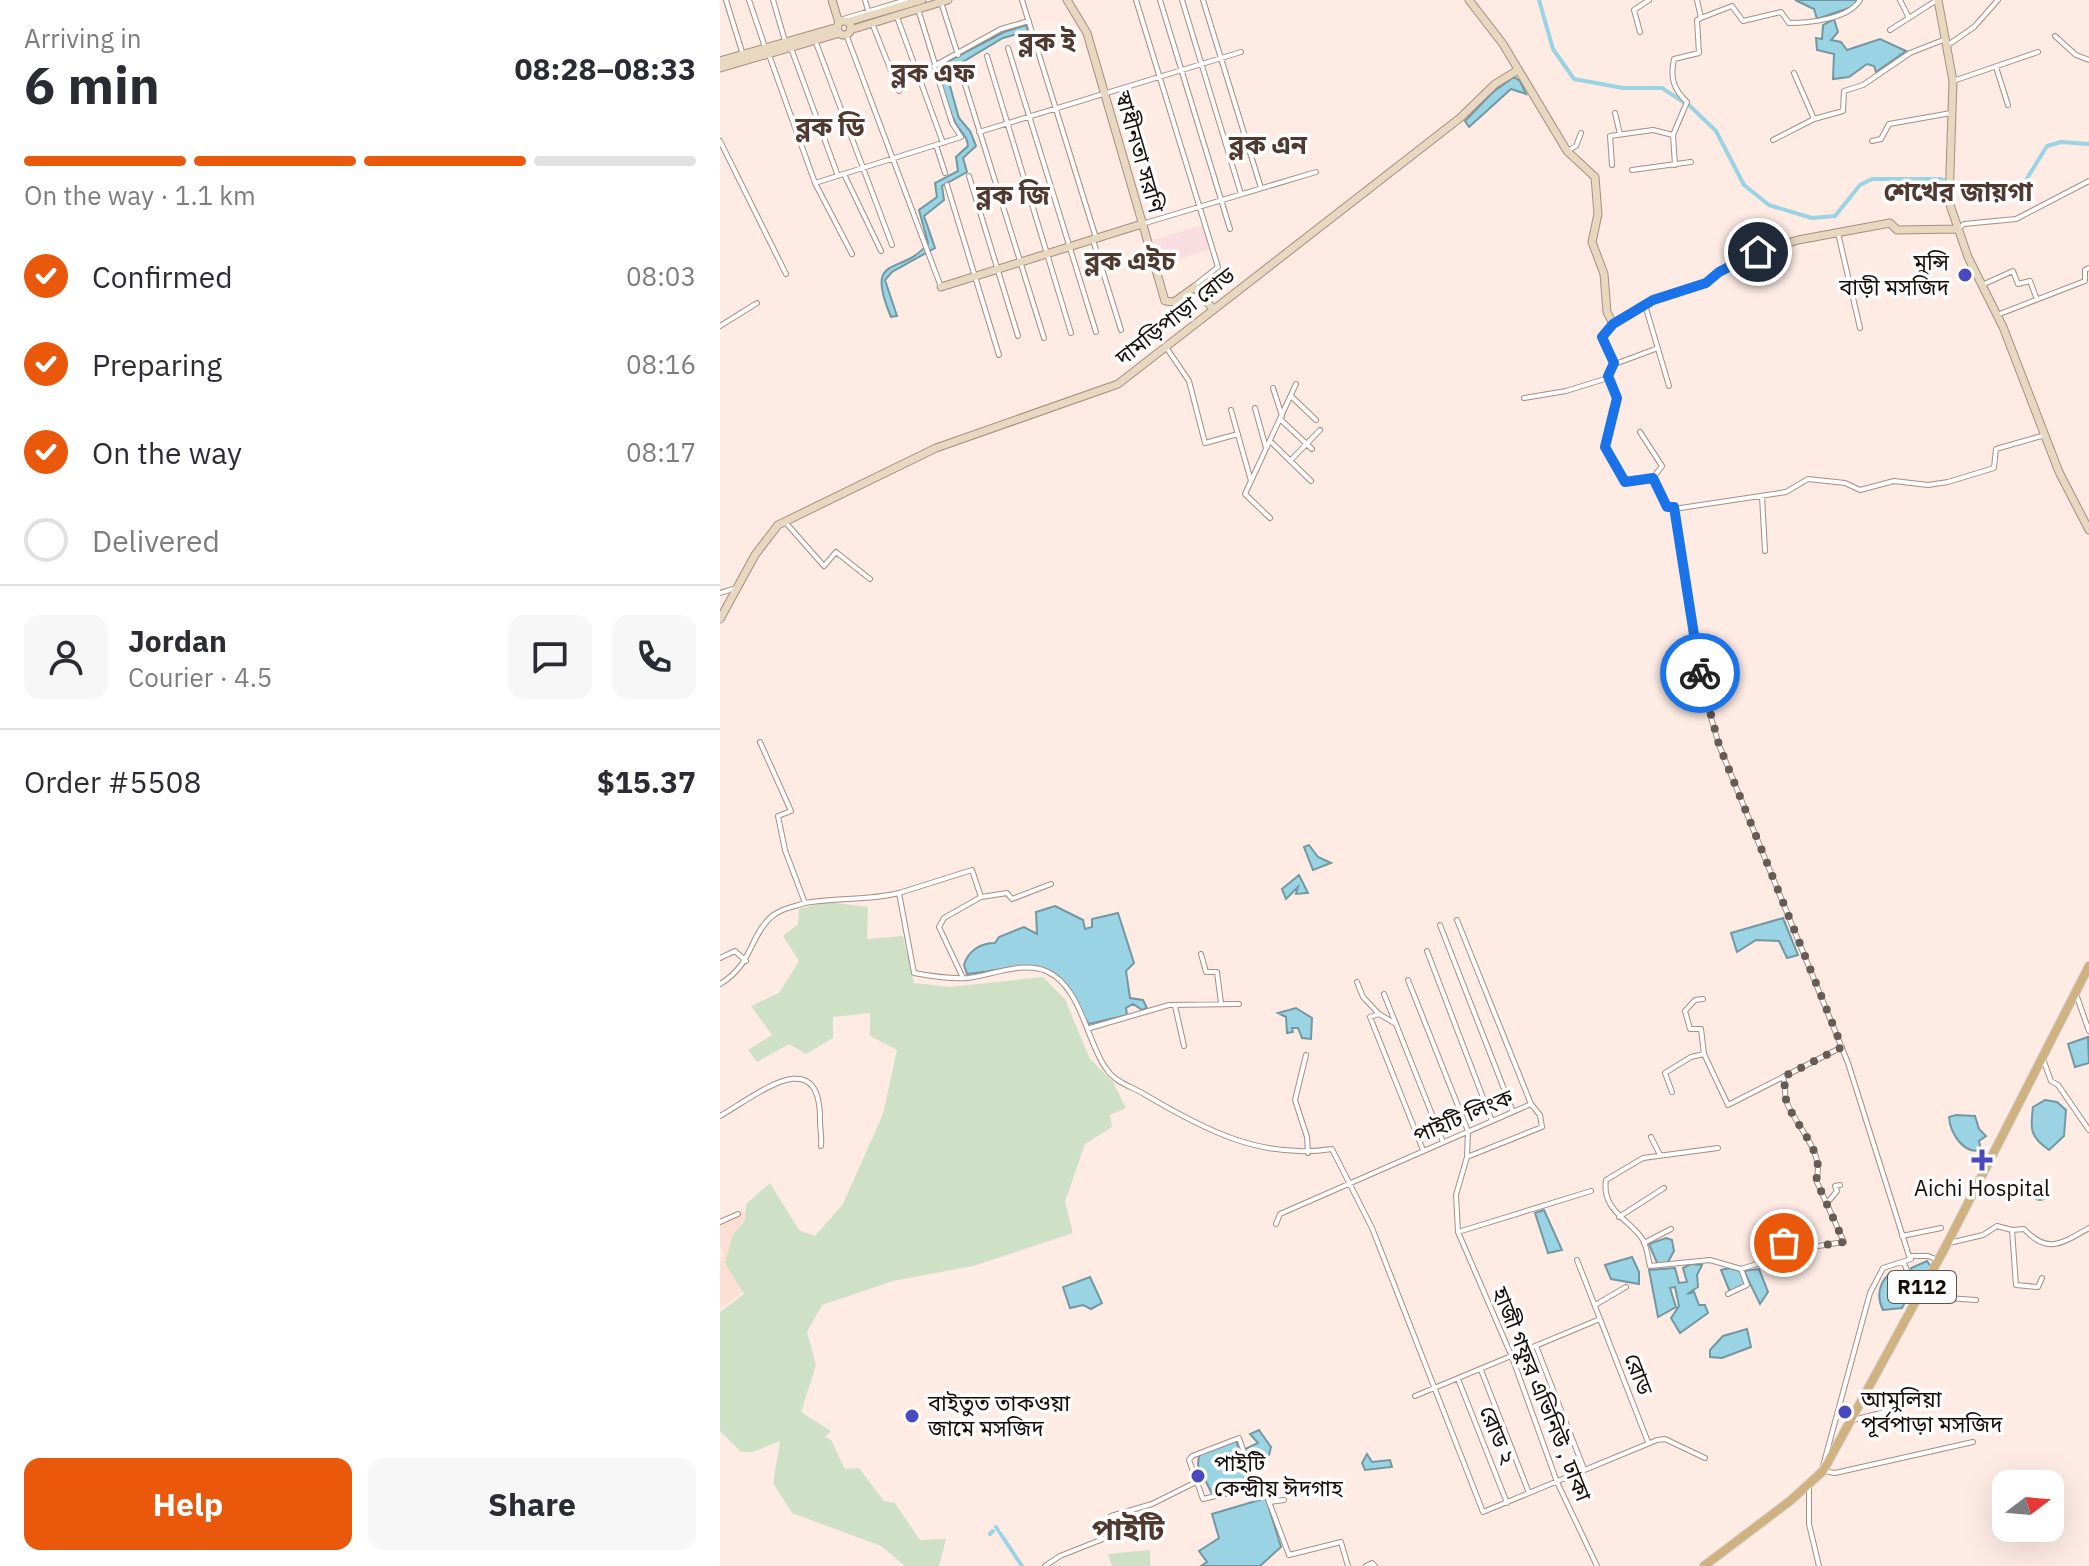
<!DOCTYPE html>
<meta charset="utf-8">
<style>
:root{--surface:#fff;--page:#f7f7f7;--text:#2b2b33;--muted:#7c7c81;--line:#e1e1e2;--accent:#ea580c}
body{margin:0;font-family:"IBM Plex Sans","Noto Sans Bengali",sans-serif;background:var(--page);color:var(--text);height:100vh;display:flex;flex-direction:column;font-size:30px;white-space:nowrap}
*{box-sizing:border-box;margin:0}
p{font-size:26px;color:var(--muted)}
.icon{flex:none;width:44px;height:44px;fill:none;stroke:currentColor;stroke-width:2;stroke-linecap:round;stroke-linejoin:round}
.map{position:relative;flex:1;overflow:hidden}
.sheet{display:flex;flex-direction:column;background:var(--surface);width:720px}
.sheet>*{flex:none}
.needle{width:52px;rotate:74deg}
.fabs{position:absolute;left:1272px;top:1470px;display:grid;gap:16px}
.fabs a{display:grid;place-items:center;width:72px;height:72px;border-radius:16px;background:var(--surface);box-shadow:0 8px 32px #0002;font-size:40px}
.pin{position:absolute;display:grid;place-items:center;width:68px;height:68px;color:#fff;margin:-34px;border:4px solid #fff;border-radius:50%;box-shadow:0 2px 8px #0007}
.courier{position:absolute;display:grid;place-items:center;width:80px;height:80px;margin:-40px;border:6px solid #1a73e8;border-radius:50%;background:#fff;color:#222;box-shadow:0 2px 10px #0007}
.overview em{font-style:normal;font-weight:800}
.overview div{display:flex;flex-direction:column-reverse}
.overview{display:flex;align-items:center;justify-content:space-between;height:136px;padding:0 24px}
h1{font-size:52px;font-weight:800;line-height:60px}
.bar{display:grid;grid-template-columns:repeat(4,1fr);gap:12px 8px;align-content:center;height:96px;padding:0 24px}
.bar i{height:10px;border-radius:6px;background:var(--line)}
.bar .current{background:var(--accent)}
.bar p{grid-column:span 4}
.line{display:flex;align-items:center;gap:20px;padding:0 24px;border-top:2px solid var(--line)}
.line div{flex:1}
.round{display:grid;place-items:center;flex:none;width:84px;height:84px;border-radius:16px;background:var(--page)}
ol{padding:0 24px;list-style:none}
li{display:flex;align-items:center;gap:24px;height:88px}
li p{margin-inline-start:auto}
li .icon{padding:8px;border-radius:50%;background:var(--accent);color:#fff;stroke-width:4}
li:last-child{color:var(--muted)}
li i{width:44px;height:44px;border:4px solid var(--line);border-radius:50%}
.primary-button{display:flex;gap:16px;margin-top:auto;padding:16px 24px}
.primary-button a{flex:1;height:92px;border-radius:16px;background:var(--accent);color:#fff;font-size:32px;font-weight:800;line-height:92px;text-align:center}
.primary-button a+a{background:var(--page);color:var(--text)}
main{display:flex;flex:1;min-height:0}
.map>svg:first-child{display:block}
.built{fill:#fde0d4}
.education{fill:#f9dee1}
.green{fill:#cee0c6}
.water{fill:#9ad3e3;stroke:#7298a2;stroke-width:2}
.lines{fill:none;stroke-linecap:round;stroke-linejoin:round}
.canal{stroke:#9ad3e3;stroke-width:4}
.street-casing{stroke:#a78d82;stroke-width:6}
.secondary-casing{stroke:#a78d82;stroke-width:9}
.primary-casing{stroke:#d0cfce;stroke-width:10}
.street{stroke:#fff;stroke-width:4}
.secondary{stroke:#e7d8bf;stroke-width:7}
.primary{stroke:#cfb27f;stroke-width:8}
.done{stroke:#675b56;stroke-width:8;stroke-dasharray:0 14.4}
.route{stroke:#1a73e8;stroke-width:10}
.poi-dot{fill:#4949bf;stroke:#fdfdfd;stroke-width:3}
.labels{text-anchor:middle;stroke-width:7;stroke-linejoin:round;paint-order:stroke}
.shield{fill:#fdfdfd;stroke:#5b5552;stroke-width:2}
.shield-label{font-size:20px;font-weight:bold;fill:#160d09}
.street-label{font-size:22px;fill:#160d09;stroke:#fdfdfd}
.poi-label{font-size:22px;fill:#160d09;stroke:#fdfdfd;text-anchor:start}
.quarter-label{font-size:26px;font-weight:bold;fill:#4f3930;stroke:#fdfdfd}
.district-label{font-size:30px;font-weight:bold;fill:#4f3930;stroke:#fdfdfd}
</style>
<main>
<section class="sheet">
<div class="overview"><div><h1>6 min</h1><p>Arriving in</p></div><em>08:28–08:33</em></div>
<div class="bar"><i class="current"></i><i class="current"></i><i class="current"></i><i></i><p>On the way · 1.1 km</p></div>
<ol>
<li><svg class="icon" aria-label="check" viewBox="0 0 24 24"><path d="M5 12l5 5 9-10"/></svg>Confirmed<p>08:03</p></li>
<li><svg class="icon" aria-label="check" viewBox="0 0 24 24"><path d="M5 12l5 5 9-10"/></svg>Preparing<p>08:16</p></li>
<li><svg class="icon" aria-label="check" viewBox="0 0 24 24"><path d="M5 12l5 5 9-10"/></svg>On the way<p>08:17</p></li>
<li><i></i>Delivered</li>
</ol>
<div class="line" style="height:144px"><a class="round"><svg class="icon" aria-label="person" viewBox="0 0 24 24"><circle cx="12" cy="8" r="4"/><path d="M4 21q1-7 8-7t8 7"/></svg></a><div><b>Jordan</b><p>Courier · 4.5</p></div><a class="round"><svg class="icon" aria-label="chat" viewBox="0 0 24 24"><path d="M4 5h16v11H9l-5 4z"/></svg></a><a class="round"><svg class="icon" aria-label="phone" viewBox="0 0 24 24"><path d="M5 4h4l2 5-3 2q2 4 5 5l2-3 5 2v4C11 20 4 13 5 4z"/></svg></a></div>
<div class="line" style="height:104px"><div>Order #5508</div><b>$15.37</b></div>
<div class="primary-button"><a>Help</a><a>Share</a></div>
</section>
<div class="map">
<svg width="1369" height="1566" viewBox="0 0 1369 1566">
<rect width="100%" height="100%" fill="#fdebe4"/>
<path class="built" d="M24 1211 34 1227 43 1255 19 1296 0 1309V1258L4 1256 0 1246V1221Z"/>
<path class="education" d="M484 225 491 249 441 265 433 240Z"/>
<path class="green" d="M108 902 148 907 147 939 183 936 194 983 229 987 323 977 345 999 370 1059 393 1082 406 1108 390 1115 392 1127 365 1144 345 1202 353 1233 253 1266 173 1281 102 1305 87 1332 96 1365 81 1412 111 1431 105 1437 111 1440 125 1469 139 1468 164 1501 175 1503 200 1540 226 1539 219 1566H185L161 1546 72 1513 53 1483 60 1441 33 1452H21L0 1431V1312L24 1294 5 1263 13 1234 25 1221 26 1204 50 1183 79 1230 95 1236 123 1204 163 1114 177 1050 150 1036V1013L113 1017V1038L86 1054 69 1044 37 1062 28 1050 52 1035 31 1006 59 993 79 961 63 936 78 924 79 909Z
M430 1550V1566H392L388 1554Z"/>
<path class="water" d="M1075 0H1137L1135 6 1097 19 1094 9Z
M1114 19 1118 32 1111 40 1121 42 1127 50 1160 39 1186 51 1156 72 1154 66 1147 64 1129 77 1113 79 1114 54 1097 50 1096 38 1102 39 1103 25Z
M306 25 308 31 283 38 226 72 239 118 250 131 256 146 243 158 247 172 222 186 224 200 204 216 215 248 172 272 165 280 177 316 171 317C143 251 183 277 208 243L199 210 217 197 215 183 238 171 236 157 248 146C247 135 241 133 236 124 228 109 219 83 217 67L284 32Z
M794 77 800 81 806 94 791 89 749 127 745 121 773 92Z
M589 845 598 857 611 863 593 870 584 847Z
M579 875 588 893 576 894 578 887 566 899 562 889Z
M335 906 363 920 365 929 372 927V919L398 913 414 963 406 971 410 998 423 1000 427 1008 422 1010 413 1004 406 1008 407 1015 369 1024C361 1017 355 997 347 986 322 952 282 972 247 974L244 965C248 951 260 943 275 943L279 937 304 927 317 934 316 912Z
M1063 918 1078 955 1067 958 1059 941 1036 940 1017 952 1011 933Z
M576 1008 592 1018 591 1039 582 1038 578 1028H572L573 1032 567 1033 566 1017 558 1013Z
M1368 1037 1369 1063 1355 1067 1348 1044Z
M1325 1100 1337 1102 1346 1110 1344 1136 1329 1150C1310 1137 1310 1129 1313 1107Z
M1236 1115 1255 1116 1259 1129 1266 1136 1259 1141 1261 1150C1243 1155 1230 1132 1229 1117Z
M1311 1191a9 9 0 1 1 18 0a9 9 0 1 1-18 0Z
M824 1210 842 1250 828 1253 815 1213Z
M946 1238 952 1240 954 1251 948 1262 938 1265 929 1244Z
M912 1257 919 1272V1284L891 1279 885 1265Z
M1207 1261 1211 1267 1198 1284 1194 1281 1191 1268Z
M971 1264 982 1265 977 1275 978 1287 967 1294 974 1292 979 1305H985L988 1313 960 1333 951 1318 959 1306 955 1287 950 1288 956 1307 938 1317 929 1270 955 1268 959 1283 967 1282 963 1268Z
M1009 1268 1020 1271 1025 1284 1010 1292 1001 1270Z
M1039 1269 1048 1292 1040 1304 1024 1271Z
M1172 1272 1181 1273 1185 1302 1182 1308 1163 1310C1156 1296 1159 1281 1172 1272Z
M370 1277 382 1303 371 1309 363 1305 350 1308 343 1287Z
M1027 1329 1031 1347 1002 1358 990 1357V1350L1003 1336Z
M539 1430 551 1447 549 1455 525 1456 523 1450 538 1443 530 1434Z
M516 1441 526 1467 524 1486 492 1494 478 1465 479 1455Z
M647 1454 652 1462 670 1460 672 1467 645 1470 642 1463Z
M546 1498 561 1547 540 1566H481L487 1562 479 1551 499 1538 492 1514Z"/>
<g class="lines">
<path class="canal" d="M819 0 833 49 854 79 903 88H942L971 107 996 131 1024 185 1049 205 1092 218 1115 216 1140 185 1152 179H1221L1236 186 1251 185 1268 195H1292L1301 188 1327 146 1341 142 1369 144
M276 1527 278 1530
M280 1533 302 1566
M270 1534 273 1531"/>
<defs>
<path id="street" d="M6 0 23 55
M29 0 45 47
M53 0 65 41
M145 0 149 14
M302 0 376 238
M416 0 498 267 474 286
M440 0 510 229
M462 0 521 194
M483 0 541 188
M1180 0 1188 16
M221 2 238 55
M198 9 215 64
M177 17 223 143
M981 18 1012 6 1023 21 1061 12 1069 23C1089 23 1129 19 1140 0
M120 20 186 0
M152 23 179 91
M1170 30 1217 0
M920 32 914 10 929 0
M126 34 221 287
M1335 36 1356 55 1369 60
M95 40 172 245
M1228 45 1254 27 1278 0
M71 48 118 176
M288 48 376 332
M49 55 95 183 132 254
M267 56 351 333
M1276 67 1288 105
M1074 73 1094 119
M243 78 324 338
M1233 81 1318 52
M895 113 900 134
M259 132 521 52
M1053 140 1094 119 1123 111 1124 91 1143 85 1190 53 1223 40
M0 141 66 274
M1152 141 1161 139 1169 124 1231 113
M216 145 225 173
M849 150 856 146 861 133
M892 165 890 136 933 130 953 135
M955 165 953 135 967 102C953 89 950 77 954 59L979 53 977 20 981 18 977 0
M912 170 971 162
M124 174 161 251
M249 176 298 336
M95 183 241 137 232 123 214 66 281 29 309 21
M227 185 279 355
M422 224 596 172
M1239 228 1244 224 1296 219 1369 181
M1118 233 1140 328
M373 240 401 330
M1262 285 1293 271 1298 284 1310 281 1316 297
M925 305 949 386
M1277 315 1365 281V270L1369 268
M0 326 37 303
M446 347 469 381 485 443 518 434
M895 364 938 348
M889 379 897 398 886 450 905 482 933 478
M553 388 562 416
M571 396 596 420
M804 398 846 391 888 378 894 363 882 338 892 325
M535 408 546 448
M511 410 531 481
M560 419 592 449
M920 432 942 466 933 478 947 507H954L984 694 999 745 1128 1063 1189 1256H1208L1218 1260
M550 441 591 481
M570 461 600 430
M1042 496 1045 551
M954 509 1066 492 1088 479 1125 483 1140 490 1174 481 1208 485 1228 482 1274 468 1276 449 1325 435
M550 518 525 494 576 384
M66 523 104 566 116 552 150 579
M0 593 16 588
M331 884 292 899 287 893 261 897 252 870 179 893 194 973C210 976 232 979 248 978 272 975 302 961 326 971 361 986 366 1039 385 1067 395 1083 409 1085 424 1094 483 1129 541 1160 612 1149L652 1228 763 1512 937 1440 945 1439 985 1458
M85 903C117 897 147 901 179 893
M720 925 793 1112
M707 951 772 1121
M481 954 486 972H497L501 1003
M0 958 15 951 26 961
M243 978 219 927 224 918 261 897
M688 980 748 1131 747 1157
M637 982 643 997 659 1014
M0 984C32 965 29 938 50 918 59 909 73 907 85 903L65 850 58 816 71 811 40 742
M664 994 723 1142
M1356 994 1369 1031
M983 999 975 1000 965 1011 970 1029H981L984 1054 1008 1105 1063 1077
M455 1006 464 1046
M676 1024 659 1014 650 1017 703 1150
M370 1028 449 1005 519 1004
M586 1055 575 1100 587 1137 588 1153
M1323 1059 1331 1081 1338 1085 1369 1130
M952 1092 945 1073 971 1057 984 1054
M811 1104 820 1115 822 1127 747 1157 736 1195 738 1232 792 1357 837 1482 877 1566
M0 1116C37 1095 101 1041 100 1121 100 1130 102 1137 101 1146
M931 1137 940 1155
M998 1148 923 1158 886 1180C881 1211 912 1221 923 1240 927 1247 928 1258 930 1266L990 1260 1021 1269 1040 1263V1251L1064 1243 1073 1250 1124 1242 1096 1180C1106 1154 1076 1126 1067 1103 1064 1095 1066 1086 1063 1077L1122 1047
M1107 1203 1117 1191 1115 1186 1120 1185
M899 1217 944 1188
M0 1222 18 1214
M556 1224 560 1214 811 1104 737 920
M1292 1230 1304 1229C1328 1255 1342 1243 1369 1228
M738 1232 871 1191
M1182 1236 1221 1228
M924 1243 951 1229
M1229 1243 1263 1235 1277 1226 1292 1230 1296 1285 1318 1287 1322 1278
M857 1260 928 1442
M1184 1263 1193 1285
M1008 1294 1027 1285 1021 1269
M1199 1296 1256 1300
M875 1305 906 1287
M816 1346 864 1469
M761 1370 809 1493
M738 1379 787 1503
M695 1396 880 1319
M1133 1420 1177 1409V1415
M1103 1466 1150 1293 1163 1268 1191 1259
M1103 1471 1115 1473 1253 1442
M1089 1486V1524L1099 1566
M525 1489 529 1467 519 1438 472 1456 469 1460 483 1499 525 1489H545L549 1502 564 1500
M549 1502 569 1555 621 1542 628 1566
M325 1566 340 1556 388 1537 391 1516 432 1504 474 1483
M646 1566 652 1563 655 1566"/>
<path id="secondary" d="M112 0 119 23
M347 0 367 33 445 301 454 302 475 287 493 309
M749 0 783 44 847 151 875 177 878 214 872 242 884 274 887 312 893 324 933 300 986 283 999 272 1038 252 1078 240 1170 223 1177 230 1238 229
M1218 0 1233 81 1229 202 1248 257 1283 327 1339 472 1369 530
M117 28a7 7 0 1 1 14 0a7 7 0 1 1-14 0Z
M127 22 202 0
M130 30 228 0
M0 61 118 27
M0 68 120 33
M221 287 422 224
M0 619 35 555 58 525 216 448 398 384 740 118 775 84 798 70"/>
<path id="primary" d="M984 1566 1070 1501 1103 1471 1227 1244 1369 966"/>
</defs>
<use href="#street" class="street-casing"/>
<use href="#secondary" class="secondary-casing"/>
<use href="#primary" class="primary-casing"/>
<use href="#street" class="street"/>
<use href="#secondary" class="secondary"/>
<use href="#primary" class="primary"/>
</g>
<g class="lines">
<path class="done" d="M980 673 999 745 1122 1047 1063 1077C1066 1086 1064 1095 1067 1103 1076 1126 1106 1154 1096 1180L1124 1242 1073 1250 1064 1243"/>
<path class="route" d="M980 673 954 507H947L933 478 905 482 885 447 897 398 888 376 894 363 882 337 893 324 933 300 986 283 999 272 1038 252"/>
</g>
<g class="poi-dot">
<circle cx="1245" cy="275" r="8"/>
<path d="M1258 1148h8v8h8v8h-8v8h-8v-8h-8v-8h8z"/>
<circle cx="1125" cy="1412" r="8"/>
<circle cx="192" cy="1416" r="8"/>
<circle cx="478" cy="1476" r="8"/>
</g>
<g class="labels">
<rect class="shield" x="1168" y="1271" width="68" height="32" rx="6"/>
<g class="shield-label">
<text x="1202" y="1294">R112</text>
</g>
<g class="street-label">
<text transform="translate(420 152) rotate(74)" y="8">স্বাধীনতা সরণি</text>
<text transform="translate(455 316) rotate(-38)" y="8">দামড়িপাড়া রোড</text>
<text transform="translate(743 1116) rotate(-23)" y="8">পাইটি লিংক</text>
<text transform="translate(919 1374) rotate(69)" y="8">রোড</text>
<text transform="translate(822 1394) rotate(68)" y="8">হাজী গফুর এভিনিউ , ঢাকা</text>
<text transform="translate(778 1435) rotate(68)" y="8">রোড ২</text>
</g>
<g class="poi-label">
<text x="1229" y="270" text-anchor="end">মুন্সি<tspan x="1229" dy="25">বাড়ী মসজিদ</tspan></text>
<text x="1262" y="1196" text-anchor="middle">Aichi Hospital</text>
<text x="1141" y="1407">আমুলিয়া<tspan x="1141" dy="25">পূর্বপাড়া মসজিদ</tspan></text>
<text x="208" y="1411">বাইতুত তাকওয়া<tspan x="208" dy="25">জামে মসজিদ</tspan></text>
<text x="494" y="1471">পাইটি<tspan x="494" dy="25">কেন্দ্রীয় ঈদগাহ</tspan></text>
</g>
<g class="quarter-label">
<text x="327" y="51">ব্লক ই</text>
<text x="213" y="82">ব্লক এফ</text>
<text x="110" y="136">ব্লক ডি</text>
<text x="548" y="154">ব্লক এন</text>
<text x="1238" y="201">শেখের জায়গা</text>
<text x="293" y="204">ব্লক জি</text>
<text x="410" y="270">ব্লক এইচ</text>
</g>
<g class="district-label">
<text x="408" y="1540">পাইটি</text>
</g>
</g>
</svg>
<div class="fabs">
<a><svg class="needle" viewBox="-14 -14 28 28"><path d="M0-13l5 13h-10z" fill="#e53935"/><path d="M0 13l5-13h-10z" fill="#7c7c81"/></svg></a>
</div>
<div class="pin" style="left:1064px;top:1243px;background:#ea580c"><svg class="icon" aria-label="bag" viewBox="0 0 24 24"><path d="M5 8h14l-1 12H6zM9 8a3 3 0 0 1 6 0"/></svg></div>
<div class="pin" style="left:1038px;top:252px;background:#1f2937"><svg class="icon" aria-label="home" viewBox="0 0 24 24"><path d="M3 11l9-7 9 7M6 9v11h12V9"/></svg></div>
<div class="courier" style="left:980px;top:673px"><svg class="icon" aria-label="bike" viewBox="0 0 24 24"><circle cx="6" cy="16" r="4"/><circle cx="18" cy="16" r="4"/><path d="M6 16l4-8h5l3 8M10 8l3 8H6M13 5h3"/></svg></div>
</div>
</main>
